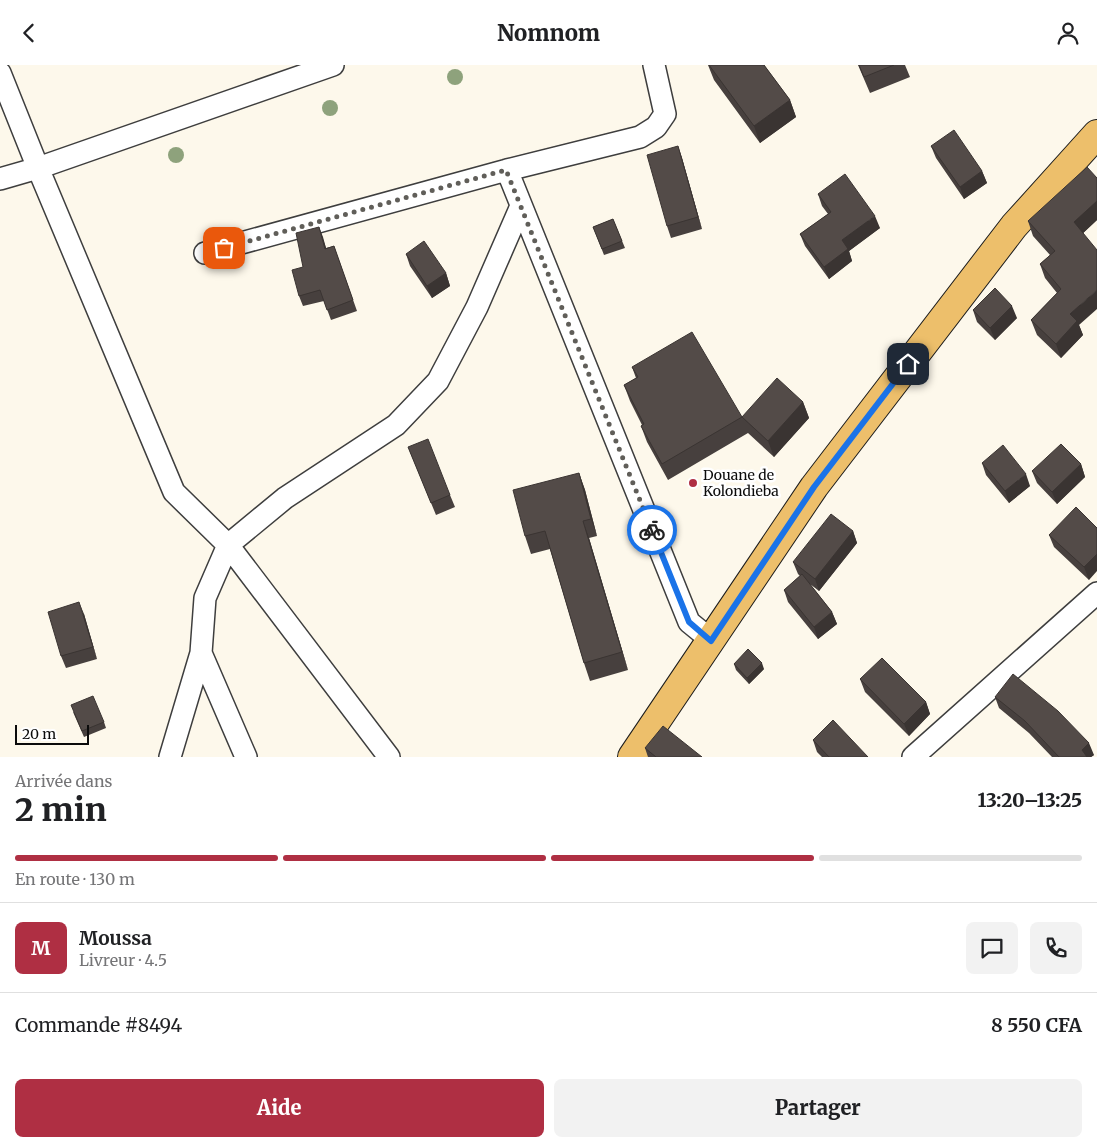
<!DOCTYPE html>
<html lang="fr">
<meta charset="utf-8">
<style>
:root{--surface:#fff;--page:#f2f2f2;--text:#202124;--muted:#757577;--line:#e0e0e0;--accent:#af2f43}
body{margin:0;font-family:Merriweather,serif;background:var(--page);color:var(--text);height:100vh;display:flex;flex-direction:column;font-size:19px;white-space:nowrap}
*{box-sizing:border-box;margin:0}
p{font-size:16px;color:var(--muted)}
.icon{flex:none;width:28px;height:28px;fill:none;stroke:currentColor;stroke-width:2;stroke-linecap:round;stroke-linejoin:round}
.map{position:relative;height:692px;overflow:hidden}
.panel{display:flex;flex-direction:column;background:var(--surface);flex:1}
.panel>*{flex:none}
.scale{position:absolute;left:15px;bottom:12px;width:74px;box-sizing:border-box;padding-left:5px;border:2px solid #0b0b0b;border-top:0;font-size:14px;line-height:18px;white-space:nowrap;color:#0b0b0b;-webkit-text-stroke:4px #fff;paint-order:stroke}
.pin{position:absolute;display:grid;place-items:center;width:42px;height:42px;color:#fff;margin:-21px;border-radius:10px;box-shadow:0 2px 8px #0006}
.courier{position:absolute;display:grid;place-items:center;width:50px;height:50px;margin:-25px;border:4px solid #1a73e8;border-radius:50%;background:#fff;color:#222;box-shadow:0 1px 6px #0007}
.head em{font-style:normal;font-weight:800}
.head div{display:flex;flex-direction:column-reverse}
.head{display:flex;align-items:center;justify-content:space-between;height:85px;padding:0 15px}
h1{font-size:32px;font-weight:800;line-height:38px}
.bar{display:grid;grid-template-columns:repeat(4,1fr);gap:8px 5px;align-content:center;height:60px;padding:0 15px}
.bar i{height:6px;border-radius:4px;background:var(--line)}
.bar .current{background:var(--accent)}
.bar p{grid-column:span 4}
.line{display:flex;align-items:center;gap:12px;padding:0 15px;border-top:1px solid var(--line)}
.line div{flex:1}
.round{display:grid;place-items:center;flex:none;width:52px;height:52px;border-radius:8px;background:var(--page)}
.primary-button{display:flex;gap:10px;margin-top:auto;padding:10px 15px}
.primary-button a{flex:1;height:58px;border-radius:8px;background:var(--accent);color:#fff;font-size:20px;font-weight:800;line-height:58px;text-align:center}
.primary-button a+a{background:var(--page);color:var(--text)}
header{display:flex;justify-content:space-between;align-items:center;height:65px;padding:0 15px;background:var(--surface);font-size:22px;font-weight:800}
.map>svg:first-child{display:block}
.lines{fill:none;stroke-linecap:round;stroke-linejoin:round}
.street-casing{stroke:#3e3e3e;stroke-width:24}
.primary-casing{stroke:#1c1c1c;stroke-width:30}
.street{stroke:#fff;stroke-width:21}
.primary{stroke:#edbf6b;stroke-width:28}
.tree{fill:#8ea27c}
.wall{fill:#47403e}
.shaded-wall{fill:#3a3432}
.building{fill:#534b48;stroke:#3a3432}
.done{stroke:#605e59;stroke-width:5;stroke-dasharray:0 9}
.route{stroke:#1a73e8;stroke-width:6}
.poi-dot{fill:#af2f43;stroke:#fff;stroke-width:2}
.labels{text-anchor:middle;stroke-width:5;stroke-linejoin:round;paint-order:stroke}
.poi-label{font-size:14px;fill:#0b0b0b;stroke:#fff;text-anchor:start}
</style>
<header><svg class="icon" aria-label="back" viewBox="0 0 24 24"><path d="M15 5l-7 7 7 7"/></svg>Nomnom<svg class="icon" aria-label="person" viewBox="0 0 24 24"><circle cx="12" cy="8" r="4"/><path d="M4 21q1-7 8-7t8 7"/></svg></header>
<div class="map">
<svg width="1097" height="692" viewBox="0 0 1097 692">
<rect width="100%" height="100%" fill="#fdf8eb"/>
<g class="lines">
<defs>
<path id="street" d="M0 8 38 103 174 427 228 480 389 692
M507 105 689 557 711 575
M0 114 38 103 333 0
M205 188 507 105 640 72 656 62 665 49 654 0
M201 588 246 692
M170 692 201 588 205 533 228 480 285 433 396 360 438 316 477 242 521 141
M913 692 1097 528"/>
<path id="primary" d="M632 692 814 422 1014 161 1097 69"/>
</defs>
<use href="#street" class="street-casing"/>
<use href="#primary" class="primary-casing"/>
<use href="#street" class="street"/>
<use href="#primary" class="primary"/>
</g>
<g class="tree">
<circle cx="455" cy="12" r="8"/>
<circle cx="330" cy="43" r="8"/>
<circle cx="176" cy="90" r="8"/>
</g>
<path class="wall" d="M708 0H764L790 35 796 52 760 78 714 15Z
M858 0H905L910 12 870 28Z
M678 81 682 93 702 164 671 173 667 161Z
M931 81 982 106 987 118 964 134 936 93Z
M1097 113V155L1083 168 1079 260 1083 270 1061 293 1037 270 1031 255 1057 228 1045 213 1040 199 1050 190 1033 171 1028 156Z
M818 129 880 163 849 186 852 196 829 214 805 181 800 169 828 149 822 141Z
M613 154 625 183 604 190 593 162Z
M319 162 326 183 334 181 357 246 331 255 324 236 303 241 299 231 303 202Z
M406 189 446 208 450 221 432 233 410 201Z
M973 245 1017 253 995 275 977 257Z
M632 302 742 352 803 337 809 353 774 392 748 368 668 415 647 377 641 361 642 360 630 336 624 320 636 313Z
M408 382 450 430 455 442 436 450Z
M982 398 1030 421 1009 438 986 410Z
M1081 399 1085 412 1057 439 1037 418 1032 406Z
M579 408 585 425 597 471 589 473 628 605 590 616 584 598 550 484 531 489 525 471Z
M1097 463 1089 515 1054 482 1049 470Z
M853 466 857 478 819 526 810 519 832 547 837 559 818 574 788 537 784 525 800 511 798 509 793 497Z
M84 549 97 594 66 603 61 591Z
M734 599 764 604 749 619 736 605Z
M860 614 926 637 930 649 909 671 865 627Z
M995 632 1094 690 1091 692H1052L1029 668 999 643Z
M73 647 104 657 106 663 84 672Z
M813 675 868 692H822L817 687Z
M645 683 702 692H648Z"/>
<path class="shaded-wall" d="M790 35 796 52 760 78 754 61Z
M678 81 682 93 702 164 698 152Z
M982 106 987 118 964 134 960 122Z
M1097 136V155L1079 172 1074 157Z
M875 151 880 163 849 186 852 196 829 214 824 202 842 175Z
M319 162 323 172 329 194 325 184Z
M446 208 450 221 432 233 427 221Z
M1097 225V244L1079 260 1083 270 1061 293 1056 279 1070 249Z
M1012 241 1017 253 995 275 990 263Z
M803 337 809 353 774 392 768 376Z
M1081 399 1085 412 1057 439 1052 427Z
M579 408 585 425 597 471 591 454Z
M1026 409 1030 421 1009 438 1005 426Z
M583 456 589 473 628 605 622 587Z
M853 466 857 478 819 526 815 514Z
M1097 489V506L1089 515 1084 502Z
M79 537 84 549 97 594 93 582Z
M832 547 837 559 818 574 814 562Z
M762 598 764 604 749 619 747 613Z
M926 637 930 649 909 671 904 659Z
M1089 678 1094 690 1091 692H1085L1082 685Z"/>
<path class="building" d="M709 0H764L790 35 754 61Z
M859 0H894L864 12Z
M954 65 982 106 960 122 931 81Z
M678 81 698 152 667 161 647 90Z
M1087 102 1097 113V136L1074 157 1097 185V225L1070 249 1077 256 1056 279 1031 255 1061 224 1040 199 1055 186 1028 156Z
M845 109 875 151 842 175 848 184 824 202 800 169 831 147 818 129Z
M613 154 622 176 602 184 593 162Z
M319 162 325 184 334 181 353 235 327 245 320 225 299 231 292 205 303 202 296 168Z
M424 176 446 208 427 221 406 189Z
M995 223 1012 241 990 263 973 245Z
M692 267 742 352 662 399 641 361 644 359 624 320 638 312 632 302Z
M777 313 803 337 768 376 742 352Z
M428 374 450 430 431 438 408 382Z
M1061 379 1081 399 1052 427 1032 406Z
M1003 380 1026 409 1005 426 982 398Z
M579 408 591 454 583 456 622 587 584 598 545 466 525 471 513 425Z
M1076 442 1097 463V489L1084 502 1049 470Z
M831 449 853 466 815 514 793 497Z
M802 509 832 547 814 562 784 525Z
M79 537 93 582 61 591 48 547Z
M748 584 762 598 747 613 734 599Z
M882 593 926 637 904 659 860 614Z
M1013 609 1058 646 1089 678 1082 685 1087 692H1059L1025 656 995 632Z
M93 631 104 657 82 666 71 640Z
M833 655 868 692H829L813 675Z
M663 661 702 692H656L645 683Z"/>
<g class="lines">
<path class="done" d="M224 183 506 105 652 465"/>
<path class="route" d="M652 465 689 557 711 576 814 422 908 299"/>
</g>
<circle class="poi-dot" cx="693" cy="418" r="5"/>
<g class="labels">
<g class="poi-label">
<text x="703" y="415">Douane de<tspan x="703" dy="16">Kolondieba</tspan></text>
</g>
</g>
</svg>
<div class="scale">20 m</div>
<div class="pin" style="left:224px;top:183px;background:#ea580c"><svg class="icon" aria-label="bag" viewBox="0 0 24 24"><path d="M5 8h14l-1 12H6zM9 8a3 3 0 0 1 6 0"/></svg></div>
<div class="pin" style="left:908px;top:299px;background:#1f2937"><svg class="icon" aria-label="home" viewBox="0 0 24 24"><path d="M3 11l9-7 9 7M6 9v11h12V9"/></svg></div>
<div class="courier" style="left:652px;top:465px"><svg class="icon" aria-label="bike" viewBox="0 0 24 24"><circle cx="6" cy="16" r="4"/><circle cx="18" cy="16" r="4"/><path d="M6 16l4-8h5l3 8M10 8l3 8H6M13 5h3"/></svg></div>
</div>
<section class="panel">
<div class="head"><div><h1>2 min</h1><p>Arrivée dans</p></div><em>13:20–13:25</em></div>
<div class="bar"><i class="current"></i><i class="current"></i><i class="current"></i><i></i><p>En route · 130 m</p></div>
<div class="line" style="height:90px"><b class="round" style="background:var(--accent);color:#fff">M</b><div><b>Moussa</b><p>Livreur · 4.5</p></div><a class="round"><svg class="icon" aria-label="chat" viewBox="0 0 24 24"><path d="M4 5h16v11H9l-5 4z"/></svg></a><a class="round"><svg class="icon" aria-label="phone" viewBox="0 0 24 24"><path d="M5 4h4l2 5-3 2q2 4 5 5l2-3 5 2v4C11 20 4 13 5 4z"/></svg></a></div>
<div class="line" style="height:65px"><div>Commande #8494</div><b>8 550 CFA</b></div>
<div class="primary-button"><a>Aide</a><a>Partager</a></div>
</section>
